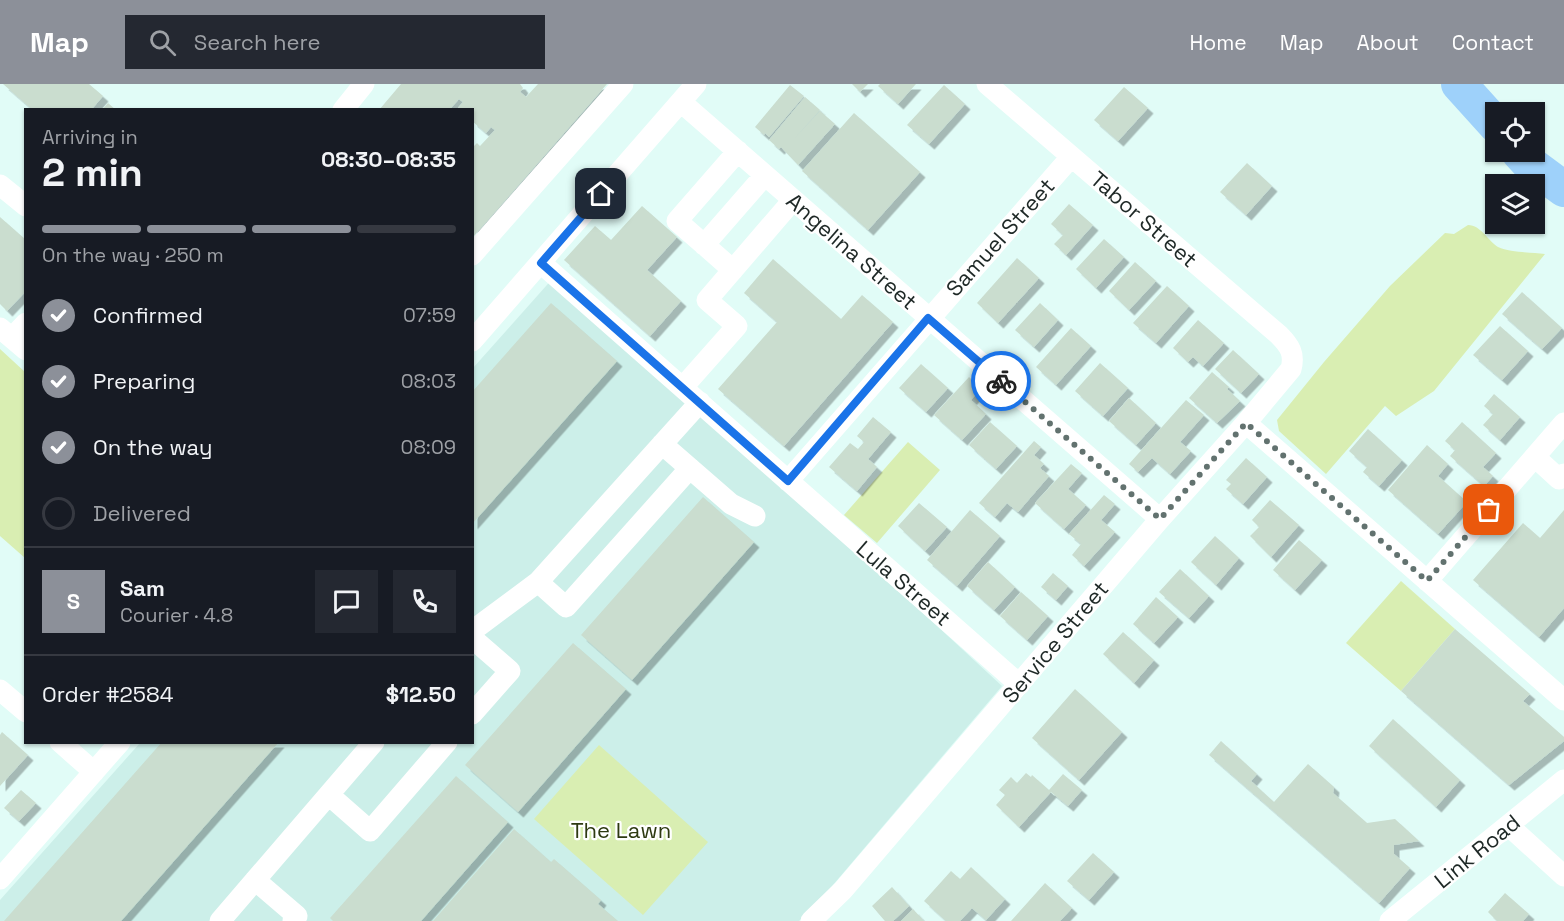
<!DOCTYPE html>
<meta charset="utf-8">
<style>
:root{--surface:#171b24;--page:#242831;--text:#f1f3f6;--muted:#9ea1a6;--line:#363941;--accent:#8c9099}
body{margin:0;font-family:"Space Grotesk",sans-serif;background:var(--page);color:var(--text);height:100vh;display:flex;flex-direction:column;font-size:22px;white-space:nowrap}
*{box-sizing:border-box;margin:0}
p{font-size:20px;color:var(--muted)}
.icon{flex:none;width:33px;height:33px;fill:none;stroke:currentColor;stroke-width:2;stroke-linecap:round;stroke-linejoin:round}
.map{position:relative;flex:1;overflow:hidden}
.side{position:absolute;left:24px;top:24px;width:450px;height:636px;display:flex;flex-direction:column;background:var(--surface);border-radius:0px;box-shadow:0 2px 4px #0004}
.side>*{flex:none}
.fabs{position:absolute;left:1485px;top:18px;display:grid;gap:12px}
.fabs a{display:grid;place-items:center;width:60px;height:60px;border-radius:0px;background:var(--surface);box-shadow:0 2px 4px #0004;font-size:30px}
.pin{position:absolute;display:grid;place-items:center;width:51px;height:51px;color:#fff;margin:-26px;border-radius:12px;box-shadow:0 3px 9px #0006}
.courier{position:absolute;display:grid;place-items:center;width:60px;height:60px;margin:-30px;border:4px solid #1a73e8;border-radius:50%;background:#fff;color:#222;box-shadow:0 2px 8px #0007}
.summary em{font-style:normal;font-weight:600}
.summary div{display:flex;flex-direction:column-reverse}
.summary{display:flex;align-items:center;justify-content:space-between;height:102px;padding:0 18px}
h1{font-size:39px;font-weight:600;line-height:45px}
.bar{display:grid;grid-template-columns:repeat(4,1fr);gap:9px 6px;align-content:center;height:72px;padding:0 18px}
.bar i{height:8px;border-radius:4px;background:var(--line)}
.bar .current{background:var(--accent)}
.bar p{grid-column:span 4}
.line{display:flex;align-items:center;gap:15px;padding:0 18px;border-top:2px solid var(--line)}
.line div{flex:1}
.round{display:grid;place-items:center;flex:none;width:63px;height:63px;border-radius:0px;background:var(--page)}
ol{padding:0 18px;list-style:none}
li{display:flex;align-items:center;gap:18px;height:66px}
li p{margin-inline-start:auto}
li .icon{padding:6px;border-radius:50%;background:var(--accent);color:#fff;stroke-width:4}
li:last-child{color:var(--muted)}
li i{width:33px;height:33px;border:3px solid var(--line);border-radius:50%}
header{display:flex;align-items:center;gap:36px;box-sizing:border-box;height:84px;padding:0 30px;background:var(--accent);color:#fff}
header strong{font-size:28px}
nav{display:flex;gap:33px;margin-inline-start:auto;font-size:21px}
.search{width:420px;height:54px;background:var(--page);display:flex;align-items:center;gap:15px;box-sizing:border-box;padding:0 21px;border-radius:0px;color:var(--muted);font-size:22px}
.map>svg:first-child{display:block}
.built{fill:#ccefe9}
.green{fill:#d9eeb2}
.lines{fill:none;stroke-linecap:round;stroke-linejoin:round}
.river{stroke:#9ed1fa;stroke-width:36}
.building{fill:#caddcf;filter:url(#shadow)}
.minor{stroke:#fff;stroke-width:21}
.done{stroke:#62726f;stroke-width:6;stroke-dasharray:0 10.8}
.route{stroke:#1a73e8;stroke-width:8}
.labels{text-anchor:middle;stroke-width:4.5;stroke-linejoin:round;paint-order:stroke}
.street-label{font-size:22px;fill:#1e2826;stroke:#fff}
.park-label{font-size:22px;fill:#2e3a11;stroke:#fff}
</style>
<header>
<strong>Map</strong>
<div class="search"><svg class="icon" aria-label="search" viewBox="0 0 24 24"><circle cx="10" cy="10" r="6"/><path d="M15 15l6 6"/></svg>Search here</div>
<nav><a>Home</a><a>Map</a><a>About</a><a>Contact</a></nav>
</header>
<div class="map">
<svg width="1564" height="837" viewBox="0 0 1564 837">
<defs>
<filter id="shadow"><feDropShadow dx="5.5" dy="5.5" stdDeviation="0" flood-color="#0004"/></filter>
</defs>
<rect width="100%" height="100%" fill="#e1fcf7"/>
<path class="built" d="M554 193 733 353 1002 602 816 821 799 837H0V816L140 659 472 658 473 284Z"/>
<path class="green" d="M1468 141C1481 141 1488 157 1498 163 1511 169 1531 168 1545 170L1434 307 1396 332 1385 322 1326 390 1279 347 1277 336 1324 278 1390 202 1445 149 1454 150Z
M0 265 25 288V474L0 452Z
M908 358 940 386 877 459 844 431Z
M1401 497 1455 545 1401 607 1346 559Z
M599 661 708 758 643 831 534 735Z"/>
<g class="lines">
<path class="river" d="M1459 0 1496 41
M1519 68 1530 80 1564 105"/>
</g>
<path class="building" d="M3 0H89L103 12 91 26H33Z
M401 0H520L523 4 520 8 526 13 538 0H607L472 154V64L477 59 480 62 495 46 491 43 486 49 472 37V26L458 24 463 18 459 15 449 26H379Z
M852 0H868L860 8Z
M880 0H916L898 20 878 2Z
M790 1 804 12 769 53 765 49 764 51 755 43Z
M944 1 965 20 929 60 907 41Z
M1124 3 1148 24 1118 57 1094 36Z
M805 13 820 26 793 56 820 27 835 40 798 81 781 63 779 65 769 56Z
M108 19 116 26H102Z
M854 29 920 88 868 146 802 87Z
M1247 79 1272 102 1246 131 1220 108Z
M1069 120 1093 141 1066 171 1054 160 1063 151 1051 140Z
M642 122 677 153 647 186 681 217 650 252 564 176 595 142 611 156Z
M0 133 26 156V207L7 227 0 220Z
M1104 155 1124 173 1096 204 1076 185Z
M1017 174 1039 194 998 239 977 219Z
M773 175 841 235 862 211 893 238 784 362 718 305 777 238 744 209Z
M1135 178 1156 197 1129 226 1109 207Z
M1167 202 1189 222 1156 259 1133 239Z
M1522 208 1562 244 1542 265 1502 230Z
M551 219 617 277 472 440V308Z
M1040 219 1058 236 1034 263 1015 246Z
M1198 236 1224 259 1203 282 1193 273 1188 278 1173 264Z
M1500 242 1528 267 1502 296 1473 271Z
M1071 244 1091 262 1056 301 1036 283Z
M1233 266 1259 290 1241 309 1215 285Z
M1100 279 1128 304 1103 332 1075 307Z
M921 280 948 304 926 328 899 304Z
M1212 288 1229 303 1227 305 1240 317 1217 339 1189 314Z
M969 293 981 304 971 316 986 330 962 356 934 331Z
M1494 310 1520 333 1500 356 1483 341 1493 330 1484 322Z
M1129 314 1156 339 1136 361 1109 337Z
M1186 316 1204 331 1180 358 1191 367 1170 390 1152 374 1138 388 1129 380Z
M873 333 891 348 868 375 877 383 857 407 829 383 850 359 858 365 864 358 857 352Z
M990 338 1017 362 996 385 969 361Z
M1462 338 1496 369 1483 383 1493 392 1484 402 1450 372 1455 366 1445 357Z
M1368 345 1402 376 1379 402 1363 388 1367 383 1349 367Z
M1034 357 1041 363 1034 371 1044 380 1040 384 1049 392 1018 428 1007 419 995 433 979 419Z
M1427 361 1448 380 1438 392 1467 418 1438 450 1388 406Z
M1246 374 1267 393 1243 420 1226 405 1231 400 1226 396Z
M1071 380 1082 389 1068 405 1086 421 1064 445 1035 419Z
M1104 411 1115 420 1101 436 1115 448 1084 482 1072 471 1081 460 1069 450Z
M703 413 754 458 632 596 581 551Z
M1270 416 1299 441 1271 473 1250 452 1259 443 1252 436Z
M919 419 947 443 925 467 898 442Z
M970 426 1000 452 957 502 927 476Z
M1564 426V524L1539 553 1473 496 1523 439 1540 454Z
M1215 452 1239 474 1216 501 1191 478Z
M1299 456 1322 476 1295 506 1273 486Z
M988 478 1015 503 994 526 967 502Z
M1180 485 1209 512 1189 534 1159 508Z
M1053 489 1068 502 1056 516 1041 503Z
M1021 508 1048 532 1027 556 1000 532Z
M1156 513 1178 533 1154 559 1133 540Z
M1455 545 1530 610 1523 617 1564 653V657L1509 701 1401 607Z
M1123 548 1154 576 1134 599 1103 570Z
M573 559 626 605 518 728 465 681Z
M1075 605 1122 648 1079 696 1032 654Z
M1393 635 1460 696 1436 723 1369 662Z
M2 648 28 671 0 702V651Z
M1221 657 1257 690 1251 697 1274 718 1308 680 1334 703 1333 709 1367 739 1395 735 1419 757 1394 761V770L1410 784 1379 819 1209 671Z
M162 658H279L121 837H4Z
M1026 689 1031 693 1032 691 1049 706 1063 690 1082 706 1068 722 1051 708 1019 743 996 721 1005 711 999 706 1011 693 1017 699Z
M456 692 508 738 421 837H333L330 834Z
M21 706 36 719 19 737 4 724Z
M514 745 551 778 554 775 601 816 598 820 618 837H433Z
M1093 769 1114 788 1089 816 1067 797Z
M971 783 1005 815 986 836 972 824 960 837H946L924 817 951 787 960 795Z
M1045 799 1072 824 1060 837H1011Z
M892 803 909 822 893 837H885L872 822Z
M1505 809 1529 830 1523 837H1497L1488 828Z
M913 825 924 837H901Z"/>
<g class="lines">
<path class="minor" d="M681 18 1160 435
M343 26 364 0
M0 101 26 122
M704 161 765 91
M472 171 623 0
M541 179 1019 600
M733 186 677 137 738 67
M0 244 26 266
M12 254 26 239
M472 257 696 0
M683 303 737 242 707 216 793 116
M1246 339 1564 616
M662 360 731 420 755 432
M1535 373 1559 395 1564 390
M788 397 1071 73
M1427 497 1564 339
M538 498 566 523 690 384
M472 547 538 498 700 318
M472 554 510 587 472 630
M0 606 26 628
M60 658 94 688
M329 711 370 747 447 658
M1509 742 1564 792
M0 795 120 658
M255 796 297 832 293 837
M220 837 374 658
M811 837 843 806 1160 435 1246 339 1291 285C1295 270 1290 262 1279 251L987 0
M1390 837 1564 696"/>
</g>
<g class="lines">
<path class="done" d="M1001 297 1160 435 1246 339 1427 497 1489 426"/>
<path class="route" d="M601 110 541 179 788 397 928 234 1001 297"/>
</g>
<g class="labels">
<g class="street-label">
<text transform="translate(1144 135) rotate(41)" y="8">Tabor Street</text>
<text transform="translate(1000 153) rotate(-48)" y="8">Samuel Street</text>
<text transform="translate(852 167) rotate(41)" y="8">Angelina Street</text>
<text transform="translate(904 499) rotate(41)" y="8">Lula Street</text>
<text transform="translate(1055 558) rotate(-50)" y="8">Service Street</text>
<text transform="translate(1477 767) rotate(-39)" y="8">Link Road</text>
</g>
<g class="park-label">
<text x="621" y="754">The Lawn</text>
</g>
</g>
</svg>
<div class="fabs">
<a><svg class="icon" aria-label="locate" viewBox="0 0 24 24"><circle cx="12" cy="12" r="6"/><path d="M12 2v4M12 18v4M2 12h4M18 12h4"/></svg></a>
<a><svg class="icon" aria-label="layers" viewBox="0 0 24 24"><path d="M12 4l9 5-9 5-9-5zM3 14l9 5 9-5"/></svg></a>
</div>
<div class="pin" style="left:1489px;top:426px;background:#ea580c"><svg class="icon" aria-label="bag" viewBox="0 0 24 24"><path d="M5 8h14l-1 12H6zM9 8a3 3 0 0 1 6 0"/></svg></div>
<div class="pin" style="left:601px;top:110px;background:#1f2937"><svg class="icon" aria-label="home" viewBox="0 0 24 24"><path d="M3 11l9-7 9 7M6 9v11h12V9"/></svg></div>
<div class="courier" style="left:1001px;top:297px"><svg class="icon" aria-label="bike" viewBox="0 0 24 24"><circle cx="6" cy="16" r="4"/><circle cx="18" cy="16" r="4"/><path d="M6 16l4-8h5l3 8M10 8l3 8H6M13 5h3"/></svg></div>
<section class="side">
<div class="summary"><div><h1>2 min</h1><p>Arriving in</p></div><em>08:30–08:35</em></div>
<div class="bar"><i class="current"></i><i class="current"></i><i class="current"></i><i></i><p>On the way · 250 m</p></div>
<ol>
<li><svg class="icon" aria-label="check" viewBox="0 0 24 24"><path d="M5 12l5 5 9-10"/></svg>Confirmed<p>07:59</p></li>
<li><svg class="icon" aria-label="check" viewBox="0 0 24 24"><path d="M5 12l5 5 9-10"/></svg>Preparing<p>08:03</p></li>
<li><svg class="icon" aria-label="check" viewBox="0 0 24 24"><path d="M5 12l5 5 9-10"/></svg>On the way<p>08:09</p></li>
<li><i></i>Delivered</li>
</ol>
<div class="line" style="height:108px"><b class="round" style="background:var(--accent);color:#fff">S</b><div><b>Sam</b><p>Courier · 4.8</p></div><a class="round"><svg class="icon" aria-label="chat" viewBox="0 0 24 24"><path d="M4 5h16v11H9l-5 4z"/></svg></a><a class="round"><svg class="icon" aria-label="phone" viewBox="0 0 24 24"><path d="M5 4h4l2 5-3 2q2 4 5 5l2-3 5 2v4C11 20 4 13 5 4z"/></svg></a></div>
<div class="line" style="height:78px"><div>Order #2584</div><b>$12.50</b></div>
</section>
</div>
